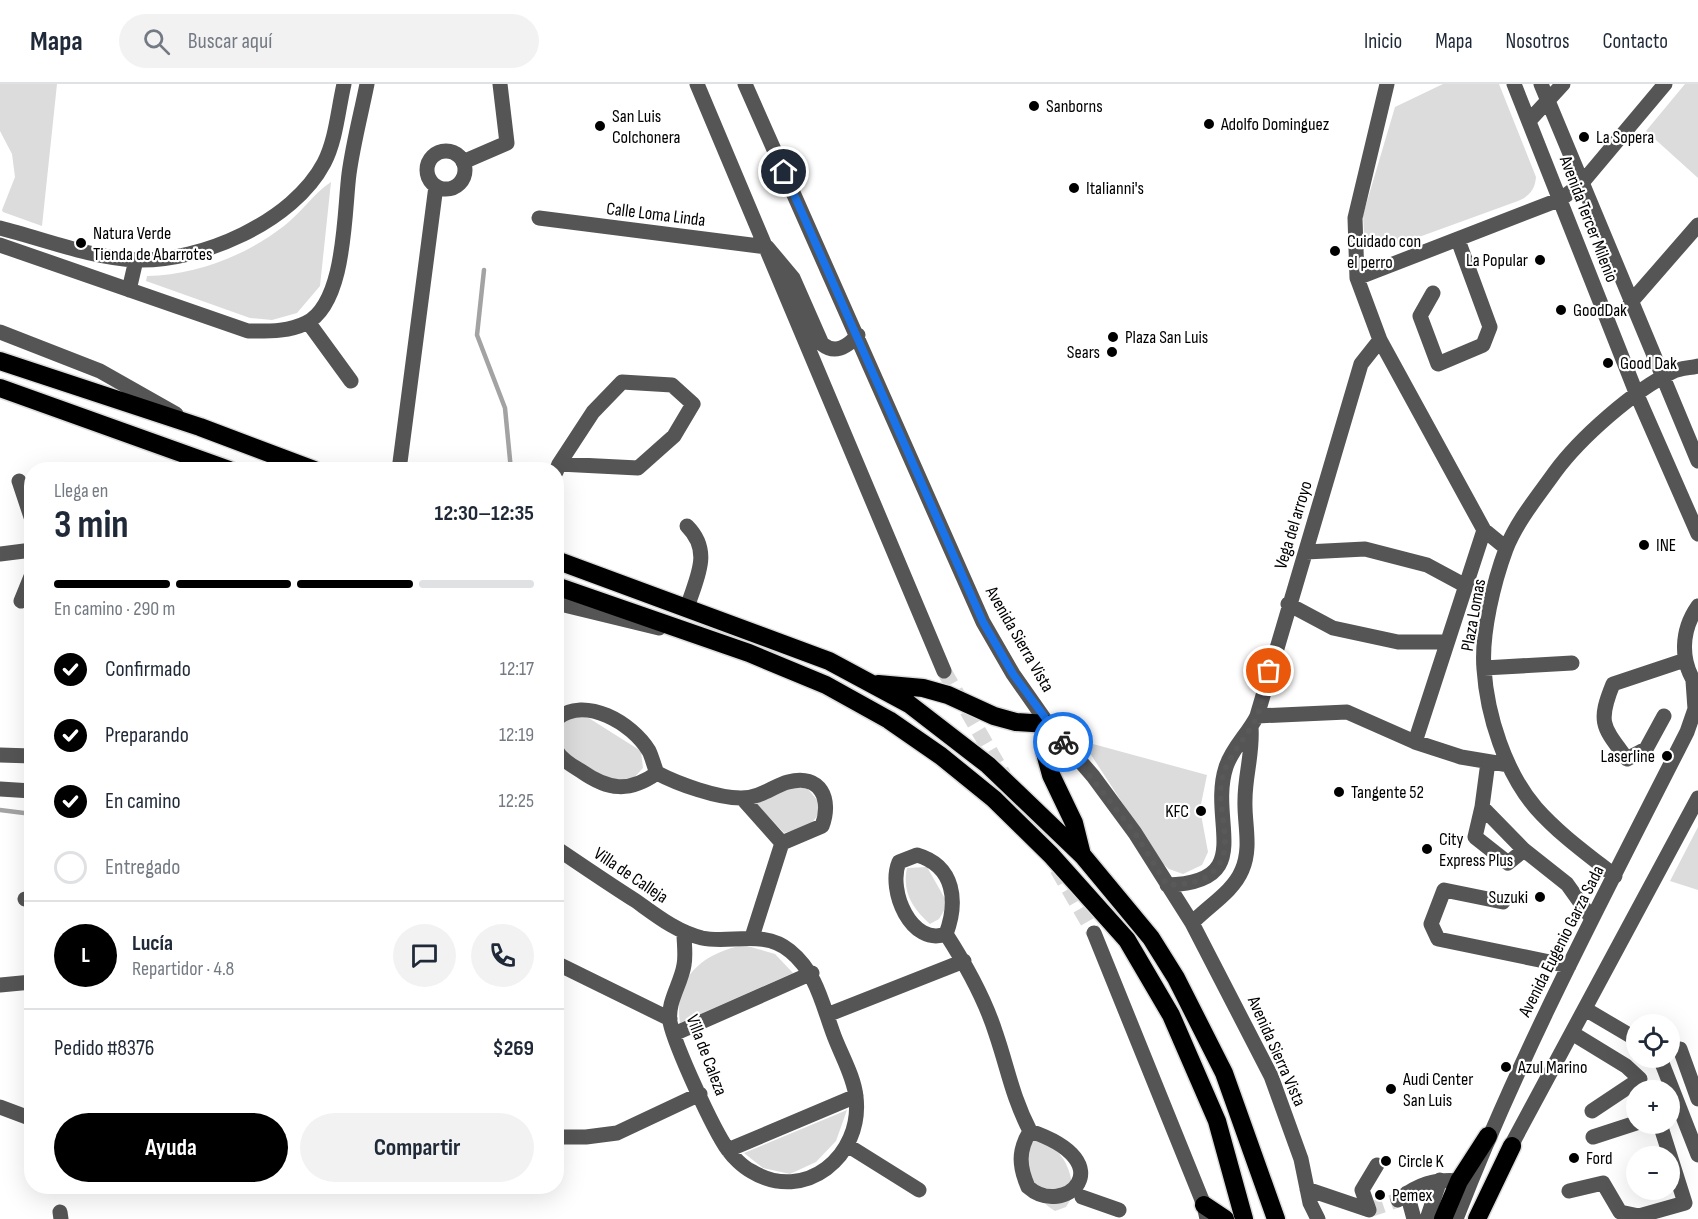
<!DOCTYPE html>
<html lang="es">
<meta charset="utf-8">
<style>
:root{--surface:#fff;--page:#f2f2f3;--text:#1f2937;--muted:#747a83;--line:#e0e1e3;--accent:#000}
body{margin:0;font-family:"Sofia Sans Condensed",sans-serif;background:var(--page);color:var(--text);height:100vh;display:flex;flex-direction:column;font-size:22px;white-space:nowrap}
*{box-sizing:border-box;margin:0}
p{font-size:20px;color:var(--muted)}
.icon{flex:none;width:33px;height:33px;fill:none;stroke:currentColor;stroke-width:2;stroke-linecap:round;stroke-linejoin:round}
.map{position:relative;flex:1;overflow:hidden}
.side{position:absolute;left:24px;top:378px;width:540px;height:732px;display:flex;flex-direction:column;background:var(--surface);border-radius:24px;box-shadow:0 6px 24px #0002}
.side>*{flex:none}
.buttons{position:absolute;left:1626px;top:930px;display:grid;gap:12px}
.buttons a{display:grid;place-items:center;width:54px;height:54px;border-radius:50%;background:var(--surface);box-shadow:0 6px 24px #0002;font-size:30px}
.pin{position:absolute;display:grid;place-items:center;width:51px;height:51px;color:#fff;margin:-26px;border:3px solid #fff;border-radius:50%;box-shadow:0 2px 6px #0007}
.courier{position:absolute;display:grid;place-items:center;width:60px;height:60px;margin:-30px;border:4px solid #1a73e8;border-radius:50%;background:#fff;color:#222;box-shadow:0 2px 8px #0007}
.summary em{font-style:normal;font-weight:700}
.summary div{display:flex;flex-direction:column-reverse}
.summary{display:flex;align-items:center;justify-content:space-between;height:102px;padding:0 30px}
h1{font-size:39px;font-weight:700;line-height:45px}
.bar{display:grid;grid-template-columns:repeat(4,1fr);gap:9px 6px;align-content:center;height:72px;padding:0 30px}
.bar i{height:8px;border-radius:4px;background:var(--line)}
.bar .on{background:var(--accent)}
.bar p{grid-column:span 4}
.line{display:flex;align-items:center;gap:15px;padding:0 30px;border-top:2px solid var(--line)}
.line div{flex:1}
.round{display:grid;place-items:center;flex:none;width:63px;height:63px;border-radius:32px;background:var(--page)}
ol{padding:0 30px;list-style:none}
li{display:flex;align-items:center;gap:18px;height:66px}
li p{margin-inline-start:auto}
li .icon{padding:6px;border-radius:50%;background:var(--accent);color:#fff;stroke-width:4}
li:last-child{color:var(--muted)}
li i{width:33px;height:33px;border:3px solid var(--line);border-radius:50%}
.cta{display:flex;gap:12px;margin-top:auto;padding:12px 30px}
.cta a{flex:1;height:69px;border-radius:36px;background:var(--accent);color:#fff;font-size:24px;font-weight:700;line-height:69px;text-align:center}
.cta a+a{background:var(--page);color:var(--text)}
header{display:flex;align-items:center;gap:36px;box-sizing:border-box;height:84px;padding:0 30px;background:var(--surface);border-bottom:2px solid var(--line)}
header strong{font-size:28px}
nav{display:flex;gap:33px;margin-inline-start:auto;font-size:21px}
.search{width:420px;height:54px;background:var(--page);display:flex;align-items:center;gap:15px;box-sizing:border-box;padding:0 21px;border-radius:33px;color:var(--muted);font-size:22px}
.map>svg:first-child{display:block}
.green{fill:#dcdcdc}
.lines{fill:none;stroke-linecap:round;stroke-linejoin:round}
.stream{stroke:#a3a3a3;stroke-width:4.5}
.minor-tunnel{stroke:#d9d9d9;stroke-width:15;stroke-dasharray:15 8;stroke-linecap:butt}
.highway-casing{stroke:#dbdbdb;stroke-width:21}
.minor{stroke:#555;stroke-width:15}
.highway{stroke:#000;stroke-width:18}
.done{stroke:#595959;stroke-width:6;stroke-dasharray:0 10.8}
.route{stroke:#1a73e8;stroke-width:8}
.poi-dot{fill:#000;stroke:#fff;stroke-width:2}
.labels{text-anchor:middle;stroke-width:4.5;stroke-linejoin:round;paint-order:stroke}
.poi-label{font-size:18px;fill:#000;stroke:#fff;text-anchor:start}
.street-label{font-size:18px;fill:#000;stroke:#fff}
</style>
<header>
<strong>Mapa</strong>
<div class="search"><svg class="icon" aria-label="search" viewBox="0 0 24 24"><circle cx="10" cy="10" r="6"/><path d="M15 15l6 6"/></svg>Buscar aquí</div>
<nav><a>Inicio</a><a>Mapa</a><a>Nosotros</a><a>Contacto</a></nav>
</header>
<div class="map">
<svg width="1698" height="1135" viewBox="0 0 1698 1135">
<rect width="100%" height="100%" fill="#fff"/>
<path class="green" d="M0 0H57L42 142 3 128 2 126 15 93 12 70 0 47Z
M1443 0H1499L1536 93C1535 105 1530 112 1518 117L1397 161 1378 163 1364 151 1363 131 1395 23Z
M1685 0H1698V94L1646 47Z
M331 98 320 202 297 229 272 236 250 234 146 197 147 192C196 191 245 172 284 142 301 129 313 110 331 98Z
M584 631 641 667 643 684 631 697C624 698 614 700 607 697 599 694 568 675 563 669 547 647 563 633 584 631Z
M1082 657 1207 691 1200 725 1208 768 1202 781 1183 790 1169 785 1161 778Z
M790 704H807L818 717 819 730 809 742 784 749 755 718Z
M1698 743V806L1670 797Z
M927 783 948 820 939 835 930 840C912 824 902 808 907 784Z
M744 861 775 870 793 889 680 939C673 893 703 869 744 861Z
M847 1026 836 1057 816 1078 790 1090 763 1084 744 1069Z
M1032 1056C1063 1062 1070 1082 1074 1110L1066 1123 1055 1127C1032 1113 1030 1093 1025 1067Z"/>
<g class="lines">
<path class="stream" d="M484 186 477 251 505 324 511 386
M0 726 32 730"/>
<path class="minor-tunnel" d="M944 587 1004 691
M1015 712 1041 756
M1057 785 1094 849
M1369 1126 1398 1116"/>
<defs>
<path id="highway" d="M0 277 200 343 314 386
M0 304 229 386
M556 476 829 577 909 620 988 681 1083 772 1151 854 1176 894 1224 989 1276 1135
M556 502 749 569 826 601 889 636 941 672 994 715 1051 771 1127 856 1171 931 1217 1037 1244 1135
M878 600 923 604 948 611 994 632 1016 638 1048 640 1045 669 1051 691 1074 739 1082 771
M1204 1121 1225 1135
M1443 1135 1459 1097 1488 1052
M1477 1135 1512 1062"/>
</defs>
<use href="#highway" class="highway-casing"/>
<path class="minor" d="M697 0 944 587
M745 0 983 538 1013 590 1048 640 1093 692 1135 749 1192 839 1271 992 1301 1075 1310 1119 1318 1135
M1387 0 1355 134 1357 194 1380 256 1484 446 1506 464
M1514 0 1637 311 1698 450
M1541 0 1698 377
M1529 37 1563 0
M427 86a19 19 0 1 1 38 0a19 19 0 1 1-38 0Z
M463 78 507 59 500 0
M539 134 767 163 793 194 822 260C836 271 848 262 858 251
M0 144C44 155 91 174 137 176 201 178 293 138 324 79 336 56 338 26 344 0
M0 161 248 247C268 247 288 248 306 239 346 219 344 128 349 90 353 60 361 30 367 0
M1357 194 1561 115 1581 100 1665 0
M129 206 136 176
M1433 209 1420 232 1438 280 1483 261 1490 243 1458 156
M1630 219 1698 141
M308 238 351 297
M0 248 100 287 176 330
M399 386 436 102
M556 388 559 380 593 328 622 298 672 301 693 320 674 352 638 384 559 380
M19 397 32 436
M1306 468 1365 465 1427 481 1466 502
M0 470 32 466
M21 517 32 490
M556 519 659 544
M1288 520 1333 544 1398 558H1447
M1698 522C1681 546 1679 578 1698 603
M687 524C696 494 713 468 687 442
M1484 584 1572 579
M1257 632 1347 628 1415 658 1461 673 1509 681
M1664 632 1646 665 1627 675C1603 643 1597 639 1613 600L1685 576
M556 635C585 611 632 639 649 667 652 673 654 682 657 689 678 700 717 714 741 714 761 714 773 702 788 698 821 689 832 716 822 742L782 759 752 853
M1415 658 1484 446
M556 666C562 676 571 681 581 687 608 706 629 709 657 689
M0 671 32 672
M1488 678 1482 723 1475 753 1508 779 1524 766
M0 705 32 707
M742 714 782 759
M1482 723 1524 766 1567 800 1592 835
M556 764C583 782 609 800 636 817 657 832 677 848 702 854 730 860 764 845 790 867 816 888 822 919 833 949 840 969 854 992 856 1013 863 1072 805 1120 751 1087 743 1083 733 1073 728 1066 713 1045 675 962 670 938 667 918 681 900 684 881 686 871 684 859 684 849
M917 771C955 782 958 818 946 850 912 863 887 807 899 778Z
M1615 792C1587 770 1559 750 1536 724 1505 688 1487 631 1484 585 1481 550 1494 497 1506 465 1517 437 1538 412 1555 388 1580 354 1633 307 1672 288 1679 284 1690 284 1698 282
M1167 801C1258 798 1208 738 1226 683 1232 664 1248 650 1257 632L1361 280 1380 256
M25 815 32 816
M1503 818 1444 806 1431 840 1438 855 1569 882
M1192 839C1208 822 1233 808 1242 786 1252 763 1244 739 1245 716 1245 691 1253 669 1251 643
M1094 849 1204 1121 1207 1135
M946 850C966 881 985 915 996 950 1008 985 1012 1012 1030 1047 1125 1079 1064 1135 1028 1103 1019 1082 1018 1067 1030 1047
M556 879 670 935
M0 901 32 898
M1585 925 1636 955
M827 931 964 877
M1572 949 1626 982 1640 995 1592 1027
M674 950 812 889
M1670 963 1680 965 1698 1015
M1660 974 1698 1071
M0 1023 32 1035
M556 1053H586L617 1049 700 1010
M1593 1053 1636 1039
M847 1061 919 1106
M728 1066 856 1012
M1506 1071 1698 714
M1307 1105 1369 1126 1362 1106 1377 1081
M1569 1107 1603 1099 1620 1128 1639 1132 1685 1119 1660 1040
M1407 1109 1414 1135
M1082 1113 1119 1126
M1398 1116C1418 1100 1435 1095 1459 1097
M60 1128 61 1135
M1427 1135 1440 1096
M1456 1135C1521 967 1606 808 1687 648L1695 625 1693 597"/>
<use href="#highway" class="highway"/>
</g>
<g class="lines">
<path class="done" d="M1063 658 1135 749 1167 801C1188 800 1208 799 1220 779 1232 758 1218 725 1221 701 1226 672 1240 663 1253 640 1262 624 1265 605 1269 587"/>
<path class="route" d="M784 88 983 538 1013 590 1063 658"/>
</g>
<g class="poi-dot">
<circle cx="1034" cy="22" r="6"/>
<circle cx="1209" cy="40" r="6"/>
<circle cx="600" cy="42" r="6"/>
<circle cx="1584" cy="53" r="6"/>
<circle cx="1074" cy="104" r="6"/>
<circle cx="81" cy="159" r="6"/>
<circle cx="1335" cy="167" r="6"/>
<circle cx="1540" cy="176" r="6"/>
<circle cx="1561" cy="226" r="6"/>
<circle cx="1113" cy="253" r="6"/>
<circle cx="1112" cy="268" r="6"/>
<circle cx="1608" cy="279" r="6"/>
<circle cx="1644" cy="461" r="6"/>
<circle cx="1667" cy="672" r="6"/>
<circle cx="1339" cy="708" r="6"/>
<circle cx="1201" cy="727" r="6"/>
<circle cx="1427" cy="765" r="6"/>
<circle cx="1540" cy="813" r="6"/>
<circle cx="1506" cy="983" r="6"/>
<circle cx="1391" cy="1005" r="6"/>
<circle cx="1574" cy="1074" r="6"/>
<circle cx="1386" cy="1077" r="6"/>
<circle cx="1380" cy="1111" r="6"/>
</g>
<g class="labels">
<g class="poi-label">
<text x="1046" y="28">Sanborns</text>
<text x="612" y="38">San Luis<tspan x="612" dy="21">Colchonera</tspan></text>
<text x="1221" y="46">Adolfo Dominguez</text>
<text x="1596" y="59">La Sopera</text>
<text x="1086" y="110">Italianni's</text>
<text x="93" y="155">Natura Verde<tspan x="93" dy="21">Tienda de Abarrotes</tspan></text>
<text x="1347" y="163">Cuidado con<tspan x="1347" dy="21">el perro</tspan></text>
<text x="1528" y="182" text-anchor="end">La Popular</text>
<text x="1573" y="232">GoodDak</text>
<text x="1125" y="259">Plaza San Luis</text>
<text x="1100" y="274" text-anchor="end">Sears</text>
<text x="1620" y="285">Good Dak</text>
<text x="1656" y="467">INE</text>
<text x="1655" y="678" text-anchor="end">Laserline</text>
<text x="1351" y="714">Tangente 52</text>
<text x="1189" y="733" text-anchor="end">KFC</text>
<text x="1439" y="761">City<tspan x="1439" dy="21">Express Plus</tspan></text>
<text x="1528" y="819" text-anchor="end">Suzuki</text>
<text x="1518" y="989">Azul Marino</text>
<text x="1403" y="1001">Audi Center<tspan x="1403" dy="21">San Luis</tspan></text>
<text x="1586" y="1080">Ford</text>
<text x="1398" y="1083">Circle K</text>
<text x="1392" y="1117">Pemex</text>
</g>
<g class="street-label">
<text transform="translate(656 130) rotate(7)" y="6">Calle Loma Linda</text>
<text transform="translate(1589 135) rotate(69)" y="6">Avenida Tercer Milenio</text>
<text transform="translate(1293 441) rotate(-73)" y="6">Vega del arroyo</text>
<text transform="translate(1473 531) rotate(-80)" y="6">Plaza Lomas</text>
<text transform="translate(1020 555) rotate(60)" y="6">Avenida Sierra Vista</text>
<text transform="translate(631 791) rotate(34)" y="6">Villa de Calleja</text>
<text transform="translate(1561 857) rotate(-63)" y="6">Avenida Eugenio Garza Sada</text>
<text transform="translate(1277 967) rotate(66)" y="6">Avenida Sierra Vista</text>
<text transform="translate(707 971) rotate(69)" y="6">Villa de Caleza</text>
</g>
</g>
</svg>
<div class="buttons">
<a><svg class="icon" aria-label="locate" viewBox="0 0 24 24"><circle cx="12" cy="12" r="6"/><path d="M12 2v4M12 18v4M2 12h4M18 12h4"/></svg></a>
<a>+</a>
<a>−</a>
</div>
<div class="pin" style="left:1269px;top:587px;background:#ea580c"><svg class="icon" aria-label="bag" viewBox="0 0 24 24"><path d="M5 8h14l-1 12H6zM9 8a3 3 0 0 1 6 0"/></svg></div>
<div class="pin" style="left:784px;top:88px;background:#1f2937"><svg class="icon" aria-label="home" viewBox="0 0 24 24"><path d="M3 11l9-7 9 7M6 9v11h12V9"/></svg></div>
<div class="courier" style="left:1063px;top:658px"><svg class="icon" aria-label="bike" viewBox="0 0 24 24"><circle cx="6" cy="16" r="4"/><circle cx="18" cy="16" r="4"/><path d="M6 16l4-8h5l3 8M10 8l3 8H6M13 5h3"/></svg></div>
<section class="side">
<div class="summary"><div><h1>3 min</h1><p>Llega en</p></div><em>12:30–12:35</em></div>
<div class="bar"><i class="on"></i><i class="on"></i><i class="on"></i><i></i><p>En camino · 290 m</p></div>
<ol>
<li><svg class="icon" aria-label="check" viewBox="0 0 24 24"><path d="M5 12l5 5 9-10"/></svg>Confirmado<p>12:17</p></li>
<li><svg class="icon" aria-label="check" viewBox="0 0 24 24"><path d="M5 12l5 5 9-10"/></svg>Preparando<p>12:19</p></li>
<li><svg class="icon" aria-label="check" viewBox="0 0 24 24"><path d="M5 12l5 5 9-10"/></svg>En camino<p>12:25</p></li>
<li><i></i>Entregado</li>
</ol>
<div class="line" style="height:108px"><b class="round" style="background:var(--accent);color:#fff">L</b><div><b>Lucía</b><p>Repartidor · 4.8</p></div><a class="round"><svg class="icon" aria-label="chat" viewBox="0 0 24 24"><path d="M4 5h16v11H9l-5 4z"/></svg></a><a class="round"><svg class="icon" aria-label="phone" viewBox="0 0 24 24"><path d="M5 4h4l2 5-3 2q2 4 5 5l2-3 5 2v4C11 20 4 13 5 4z"/></svg></a></div>
<div class="line" style="height:78px"><div>Pedido #8376</div><b>$269</b></div>
<div class="cta"><a>Ayuda</a><a>Compartir</a></div>
</section>
</div>
